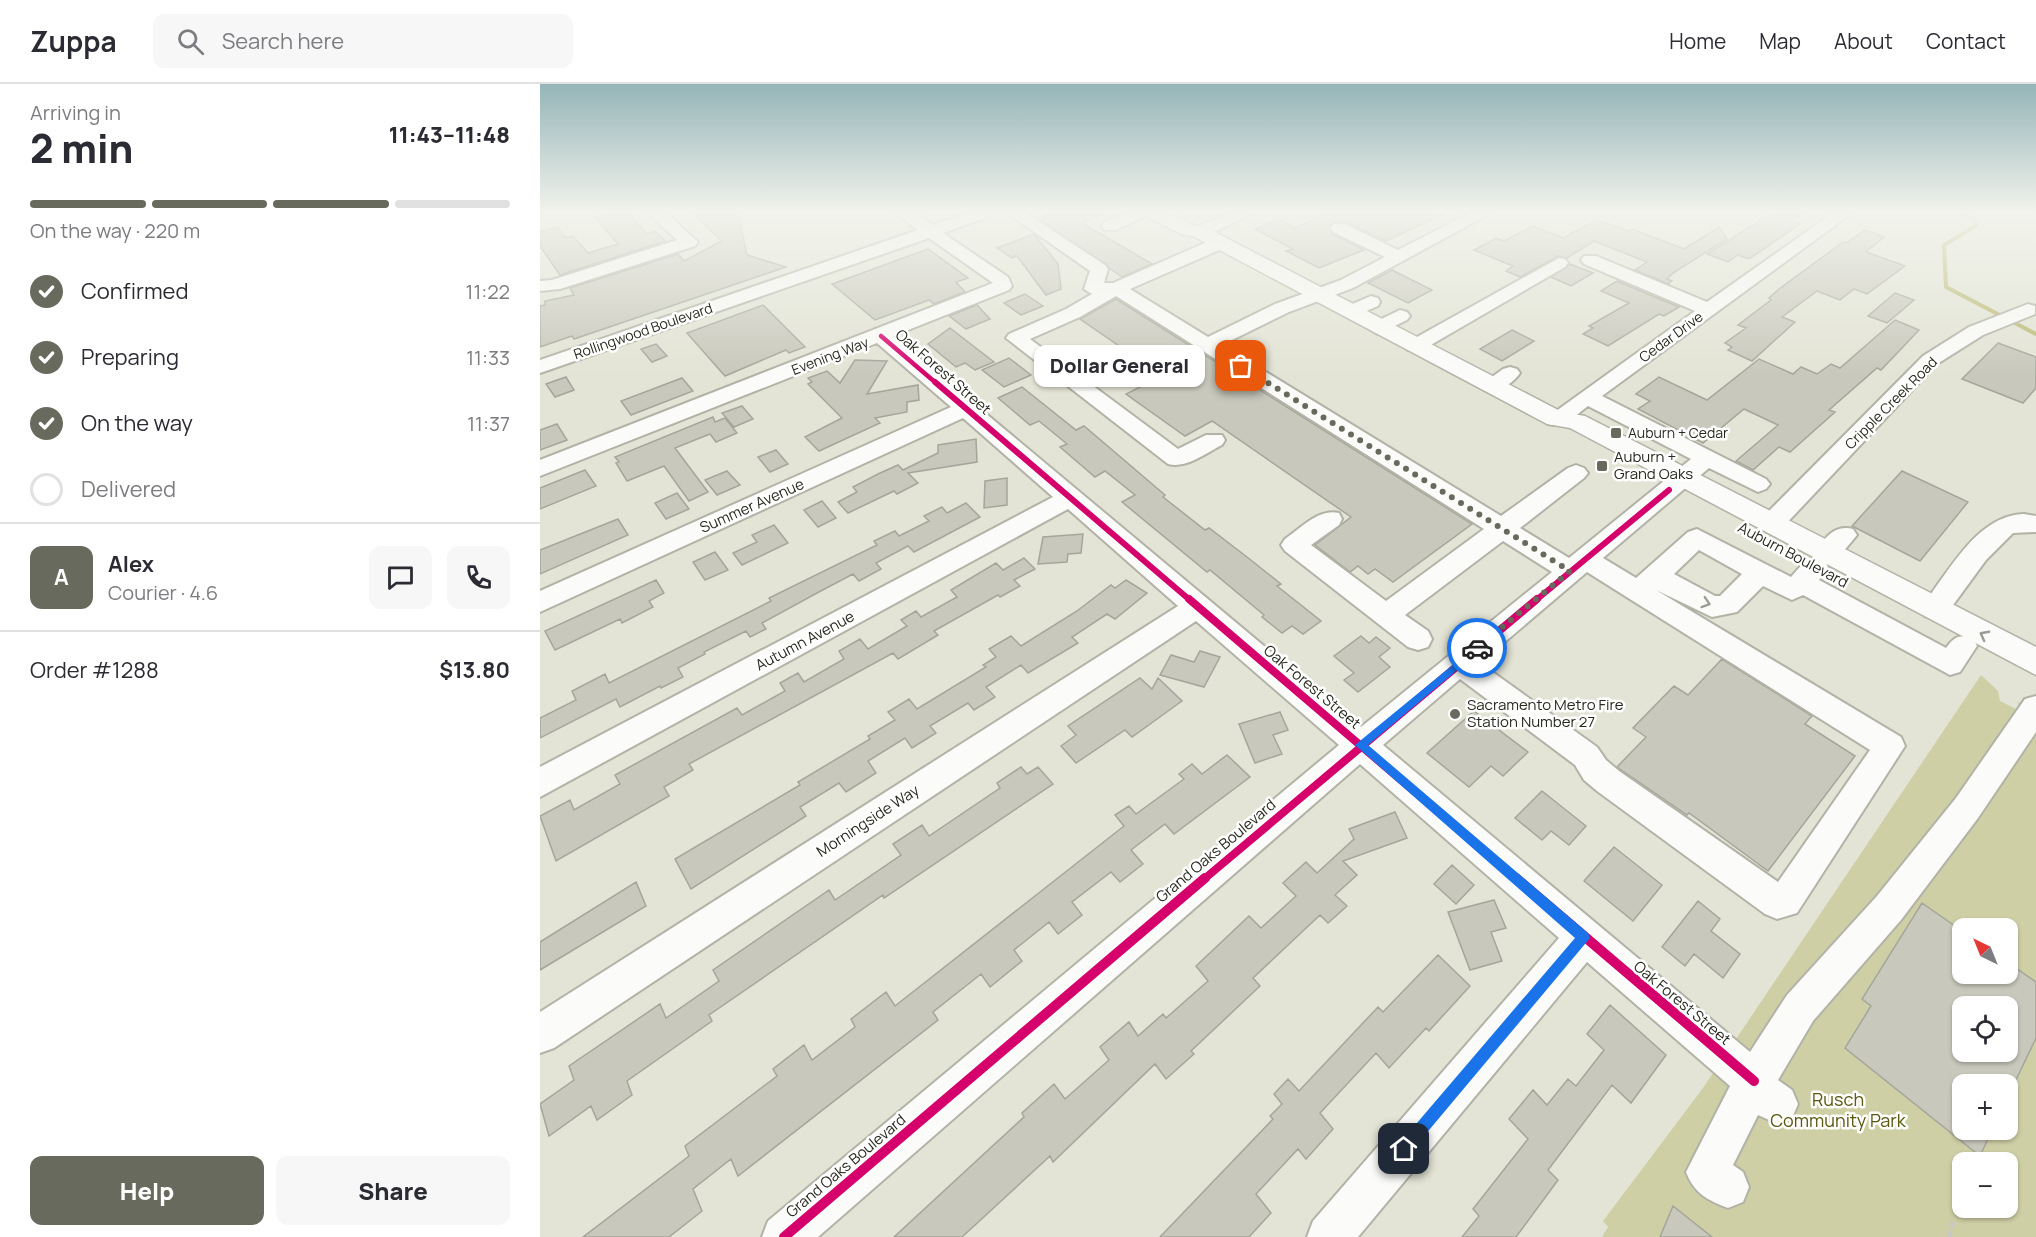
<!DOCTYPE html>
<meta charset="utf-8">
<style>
:root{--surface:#fff;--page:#f7f7f7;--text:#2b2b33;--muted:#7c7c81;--line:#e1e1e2;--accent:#696a5e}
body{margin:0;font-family:Manrope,sans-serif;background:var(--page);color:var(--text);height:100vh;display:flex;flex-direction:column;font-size:22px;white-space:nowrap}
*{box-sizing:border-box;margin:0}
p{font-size:20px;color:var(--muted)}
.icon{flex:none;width:33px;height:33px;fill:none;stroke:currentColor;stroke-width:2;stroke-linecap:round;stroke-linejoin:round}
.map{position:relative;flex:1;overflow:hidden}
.drawer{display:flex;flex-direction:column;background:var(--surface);width:540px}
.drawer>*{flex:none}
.needle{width:39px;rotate:317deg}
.buttons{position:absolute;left:1412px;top:834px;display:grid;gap:12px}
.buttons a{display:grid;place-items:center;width:66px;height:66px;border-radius:12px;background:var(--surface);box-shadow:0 2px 4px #0004;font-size:30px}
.pin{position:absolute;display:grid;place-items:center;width:51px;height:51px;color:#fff;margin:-26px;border-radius:12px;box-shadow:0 3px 9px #0006}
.courier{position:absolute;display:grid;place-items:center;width:60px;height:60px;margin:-30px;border:4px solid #1a73e8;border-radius:50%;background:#fff;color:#222;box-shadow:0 2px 8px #0007}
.bubble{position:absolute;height:42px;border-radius:12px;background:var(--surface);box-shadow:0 2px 4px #0004;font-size:20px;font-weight:800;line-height:42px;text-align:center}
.headline em{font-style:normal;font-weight:800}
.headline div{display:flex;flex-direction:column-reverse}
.headline{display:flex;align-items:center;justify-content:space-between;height:102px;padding:0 30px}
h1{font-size:39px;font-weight:800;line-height:45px}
.bar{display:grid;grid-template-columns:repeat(4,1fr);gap:9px 6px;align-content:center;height:72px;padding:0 30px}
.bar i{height:8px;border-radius:4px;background:var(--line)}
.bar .current{background:var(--accent)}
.bar p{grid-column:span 4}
.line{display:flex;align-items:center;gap:15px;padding:0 30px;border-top:2px solid var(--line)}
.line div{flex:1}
.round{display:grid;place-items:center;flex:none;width:63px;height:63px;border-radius:12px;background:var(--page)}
ol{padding:0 30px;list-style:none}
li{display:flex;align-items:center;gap:18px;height:66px}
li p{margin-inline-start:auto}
li .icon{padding:6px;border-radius:50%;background:var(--accent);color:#fff;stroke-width:4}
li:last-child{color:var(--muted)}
li i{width:33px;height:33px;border:3px solid var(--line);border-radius:50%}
.primary-button{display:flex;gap:12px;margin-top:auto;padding:12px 30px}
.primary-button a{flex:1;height:69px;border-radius:12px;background:var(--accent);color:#fff;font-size:24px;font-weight:800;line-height:69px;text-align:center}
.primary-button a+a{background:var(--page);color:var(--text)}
header{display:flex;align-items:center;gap:36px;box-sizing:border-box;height:84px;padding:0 30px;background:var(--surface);border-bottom:2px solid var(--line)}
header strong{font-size:28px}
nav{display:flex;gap:33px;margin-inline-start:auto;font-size:21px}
.search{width:420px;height:54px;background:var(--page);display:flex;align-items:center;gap:15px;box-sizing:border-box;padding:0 21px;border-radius:12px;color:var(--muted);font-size:22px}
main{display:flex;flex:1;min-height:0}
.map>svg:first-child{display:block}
.green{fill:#cfcfa6;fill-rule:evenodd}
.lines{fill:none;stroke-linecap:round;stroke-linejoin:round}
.stream{stroke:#b8b76f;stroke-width:4}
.building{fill:#c8c8bc;stroke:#a5a69b;stroke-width:1.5;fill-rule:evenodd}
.minor-casing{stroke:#b2b2a7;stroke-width:4}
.major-casing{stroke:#b2b2a7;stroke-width:3}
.path{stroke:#c8c8c4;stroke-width:5;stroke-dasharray:6 4;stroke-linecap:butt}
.minor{fill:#fbfbf9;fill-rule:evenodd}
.major{fill:#fbfbf9;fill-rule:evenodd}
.cycleway-far3-casing{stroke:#fff;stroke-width:7}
.cycleway-far2-casing{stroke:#fff;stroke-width:9}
.cycleway-far1-casing{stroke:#fff;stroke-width:12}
.cycleway-casing{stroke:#fff;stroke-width:14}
.cycleway-far3{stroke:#d6006c;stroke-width:4.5}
.cycleway-far2{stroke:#d6006c;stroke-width:6}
.cycleway-far1{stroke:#d6006c;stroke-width:8}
.cycleway{stroke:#d6006c;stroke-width:10}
.oneway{stroke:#9c9c96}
.route{fill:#1a73e8}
.done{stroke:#696a5e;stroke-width:6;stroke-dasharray:0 10.8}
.poi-dot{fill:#696a5e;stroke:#fff;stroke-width:2}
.labels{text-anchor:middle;stroke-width:5;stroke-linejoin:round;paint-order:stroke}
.far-street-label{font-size:14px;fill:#28291e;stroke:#fff}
.far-poi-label{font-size:14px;fill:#28291e;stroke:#fff;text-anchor:start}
.street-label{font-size:15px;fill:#28291e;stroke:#fff}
.poi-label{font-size:15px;fill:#28291e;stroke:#fff;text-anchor:start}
.near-park-label{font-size:18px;fill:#5a580f;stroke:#fff}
</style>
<header>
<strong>Zuppa</strong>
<div class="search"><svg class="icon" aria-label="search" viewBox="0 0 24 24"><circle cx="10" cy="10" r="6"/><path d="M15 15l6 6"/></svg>Search here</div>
<nav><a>Home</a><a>Map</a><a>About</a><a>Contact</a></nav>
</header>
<main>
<section class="drawer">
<div class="headline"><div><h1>2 min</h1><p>Arriving in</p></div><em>11:43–11:48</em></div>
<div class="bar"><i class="current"></i><i class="current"></i><i class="current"></i><i></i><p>On the way · 220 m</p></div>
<ol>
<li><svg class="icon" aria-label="check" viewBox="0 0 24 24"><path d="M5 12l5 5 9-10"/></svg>Confirmed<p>11:22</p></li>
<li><svg class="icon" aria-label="check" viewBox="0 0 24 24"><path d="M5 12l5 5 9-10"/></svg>Preparing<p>11:33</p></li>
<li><svg class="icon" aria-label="check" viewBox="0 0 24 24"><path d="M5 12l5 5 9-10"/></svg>On the way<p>11:37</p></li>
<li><i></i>Delivered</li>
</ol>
<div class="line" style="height:108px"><b class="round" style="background:var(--accent);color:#fff">A</b><div><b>Alex</b><p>Courier · 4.6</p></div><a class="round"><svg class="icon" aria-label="chat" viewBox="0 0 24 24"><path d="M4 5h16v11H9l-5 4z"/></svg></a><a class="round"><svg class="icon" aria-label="phone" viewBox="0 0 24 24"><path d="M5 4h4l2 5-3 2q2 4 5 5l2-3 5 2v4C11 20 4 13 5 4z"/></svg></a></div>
<div class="line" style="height:78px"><div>Order #1288</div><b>$13.80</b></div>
<div class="primary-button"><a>Help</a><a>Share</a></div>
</section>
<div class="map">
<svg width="1496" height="1153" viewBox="0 0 1496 1153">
<rect width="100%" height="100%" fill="#e3e4d5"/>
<path class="green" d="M1441 591 1458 607 1460 617 1478 626V618L1496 628V1153H1062L1068 1143 1063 1137 1163 1004ZM1422 844H1467V890H1422ZM1422 922H1467V968H1422ZM1422 1000H1467V1046H1422ZM1422 1078H1467V1124H1422Z"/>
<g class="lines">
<path class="stream" d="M1422 129 1432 134 1437 141 1404 161 1406 203 1496 250"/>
</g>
<path class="building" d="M67 129H88L107 150 115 147 125 157 20 191 0 162V148L17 143 26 154 33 152 48 169 78 160 55 133Z
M152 129H198L207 171 246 183 34 255 32 252 0 263V222L5 221V217L34 211 30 204 138 170 144 177 182 157Z
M513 129H564L542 139 612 180 582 193 498 134Z
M789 129H906L846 157 806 138H793L789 143 792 150 824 166 779 184 746 167 753 165 715 145 738 135 755 144Z
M1232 129H1265L1252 137 1260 140 1209 175 1198 171 1188 178 1167 170Z
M1057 136 1088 147 1092 145 1144 165 1179 143 1187 155 1133 189 1127 195 1132 197 1128 200 1095 186 1107 178 1054 157 1027 174 1018 172 980 193 966 187 973 182 934 166 956 154 964 157 993 142 1023 154Z
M1325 146 1344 153 1326 168 1365 182 1327 210 1314 205 1300 216 1277 207 1242 233 1255 238 1212 277 1188 266 1192 263 1185 259 1206 244 1198 241 1231 216 1229 214 1239 205 1303 158 1306 159Z
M494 150 518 180 521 205 506 211 477 172 472 174 457 164Z
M388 165 428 194 416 198 425 208 394 220 389 216 335 236 292 200Z
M1030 180 1053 189 1031 202 1011 193Z
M852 186 892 206 868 219 828 199Z
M1077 197 1139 223 1124 232 1119 230 1068 262 1043 250 1053 244 1049 242 1089 219 1061 207Z
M1355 209 1374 216 1347 239 1328 232Z
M485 210 503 222 481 231 464 219Z
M576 215 932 440 853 498 835 485 828 490 818 482 810 488 775 461 811 433 672 337 645 352 586 310 612 297 588 280 598 275 540 235Z
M223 221 265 263 249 269 246 266 185 292 147 249Z
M437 221 450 235 426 245 409 232Z
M1355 236 1379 246 1341 286 1337 284 1289 326 1295 328 1250 368 1239 363 1213 386 1196 377 1238 341 1204 325 1163 359 1098 325 1110 317 1096 310 1119 293 1167 316 1219 275 1253 290 1261 283 1277 290 1291 280 1300 284Z
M410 244 454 278 435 286 425 279 416 283 388 260Z
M972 246 994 257 962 277 940 265Z
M1458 259 1496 273V304L1483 319 1422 295Z
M116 260 127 272 112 278 101 265Z
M469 274 491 291 464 303 442 286Z
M315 276 347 277 327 310 378 301 379 316 367 318V328L335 334 340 339 279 367 265 353 302 334 268 300 272 298 268 294 287 287 300 299Z
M26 293 34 306 15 313 6 300Z
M142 294 153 307 91 331 81 317Z
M482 303 536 346 544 342 625 411 623 413 665 446 669 444 707 473 741 500 737 502 781 537 763 550 752 542 742 549 722 533 724 531 670 486 667 488 582 418 595 411 565 387 555 393 520 363 527 360 499 337 490 341 458 314Z
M202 322 213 335 194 343 182 329Z
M173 333 175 338 185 334 197 349 176 358 170 350 135 364 168 408 149 417 124 382 87 397 76 379 79 378 75 373Z
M17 340 27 356 0 366V346Z
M436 355 437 378 368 389 378 399 357 410 354 407 308 429 298 418 317 408 313 403 338 390 358 381 363 386 398 369V361Z
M236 366 248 380 230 388 218 373Z
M45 386 56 402 0 425V404Z
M187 387 200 401 177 411 165 396Z
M1362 387 1428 418 1380 477 1312 442Z
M467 394V421L444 424 445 397Z
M137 409 149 425 126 435 115 419Z
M282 417 296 434 278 443 264 426Z
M426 419 440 433 374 468 368 462 336 479 341 485 319 497 313 490 277 509 222 539 226 545 210 553 206 547 164 568 165 570 138 584 143 593 121 604 120 602 80 623 76 615 0 654V634L36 616 32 607 65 590 69 599 231 517 229 514 337 461 334 457 355 447 359 452 389 437 384 432 402 423 407 429Z
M78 435 88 451 0 490V466Z
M234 441 248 459 202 481 193 469 217 458 212 451Z
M543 450 541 469 528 470 527 478 498 480 503 453Z
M175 468 188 486 165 496 153 478Z
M484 474 495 485 474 496 480 502 460 513 458 511 394 547 398 551 358 575 353 569 149 680 153 686 124 703 129 712 16 777 0 732 30 716 34 726 80 700 75 691 197 624 202 631 245 607 240 599 258 589 264 598 304 575 299 567 320 555 328 565 367 542 361 536 376 527 381 533 417 513 411 506 456 479 463 486Z
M116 496 124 509 109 517 113 523 82 539 80 535 15 566 5 547Z
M586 496 607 509 575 535 567 530 532 553 538 559 488 589 481 581 446 603 455 613 434 626 428 619 390 642 396 649 372 664 365 654 328 677 336 689 306 708 299 699 260 723 266 732 151 805 135 775 260 701 258 698 330 655 328 652 355 636 348 628 369 615 377 625 446 583 443 581 456 573 449 565 471 552 481 562 537 527 571 501 575 504Z
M821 552 829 559 836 553 850 564 839 573 850 583 818 608 804 596 814 589 794 572Z
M660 567 680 573 664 603 620 591 631 571 654 578Z
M1182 575 1272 632 1265 640 1315 672 1228 787 1149 729 1147 731 1077 683 1106 653 1093 644 1134 602 1148 611Z
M600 594 612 605 618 594 642 617 592 653 585 646 536 679 521 662 536 651 528 642Z
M934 627 988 668 963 692 951 682 929 703 887 669Z
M740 628 748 646 733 651 742 670 715 679 699 640Z
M687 671 710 693 634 750 625 740 591 766 603 780 580 798 571 788 532 818 542 831 518 850 509 838 474 866 482 877 450 903 441 890 393 928 398 936 198 1092 191 1075 153 1105 162 1127 129 1153H43L149 1072 145 1062 237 992 233 985 264 961 272 976 315 943 311 935 346 908 355 922 584 742 575 731 589 722 596 730 644 695 639 690 652 680 662 690Z
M481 683 487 690 498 683 513 700 344 814 343 811 169 931 172 937 87 997 92 1011 57 1036 51 1022 9 1052 0 1020 34 996 29 982 120 920 126 934 179 897 173 886 289 806 295 816 361 771 353 760 382 741 389 752 460 704 457 699Z
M1002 707 1046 742 1029 761 1011 747 1002 756 975 734Z
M855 728 867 754 803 777 817 791 795 811 807 822 788 839 780 831 713 894 720 902 651 967 654 970 626 995 615 980 513 1078 510 1072 422 1153H354L484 1033 482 1029 514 1000 525 1015 569 976 560 963 589 938 598 952 623 930 626 934 668 897 656 882 709 832 721 844 756 812 743 799 766 778 777 789 814 755 809 745Z
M1074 763 1122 801 1093 837 1044 797Z
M912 781 934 801 916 820 894 800Z
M96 798 106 822 0 886V858Z
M954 816 966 844 951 848 962 877 930 886 908 828Z
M1158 817 1180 835 1171 847 1200 870 1183 894 1154 870 1145 882 1122 863Z
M1382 819 1422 847V890H1467V878L1496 898V954L1474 1000H1422V1046H1452L1440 1072 1305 964 1331 922 1322 915ZM1422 922H1467V968H1422Z
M898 871 930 902 889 947 886 944 849 984 836 969 780 1029 793 1045 766 1075 758 1065 716 1110 731 1129 709 1153H620L733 1035 730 1032 742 1020 734 1010 748 995 759 1007 838 923 843 928Z
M1070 921 1126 971 1091 1019 1072 1001 1008 1086 1018 1096 976 1153H922L939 1132 933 1125 988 1055 969 1035 993 1006 1007 1021 1028 995 1036 1002 1064 966 1047 950Z
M1133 1122 1172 1153H1120Z"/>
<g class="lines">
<defs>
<path id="minor" d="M108 129H126L158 158 155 162 20 205 0 207V197L12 196 137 156Z
M356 129H375L393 141 428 129H452L450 132 403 149 468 193 472 202 469 206 353 252 821 643 1012 488 963 457 865 531 888 547 892 555 888 563 878 566 868 563 745 467 741 461 745 455C761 444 779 424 799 429L802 435 799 441 771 461 846 517 944 445 576 212 540 233 490 255 638 365 666 351H682L685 356 682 361C666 369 646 385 628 380L466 254 469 250 526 225 552 210 544 205 550 187 467 129H486L565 181 568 185 564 199H573L674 155H686L689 159 686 163 590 205 668 253 735 220 801 196 845 173 793 148 791 144 793 140H805L858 166 930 129H951L813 204 749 228 682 261 961 432 1028 384 1036 381 1044 384 1048 389 1044 394 980 444 1029 474 1151 375 1048 322C1036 331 1024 344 1008 340L1005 335 1155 227 1044 180 1041 176 1044 172H1056L1167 218 1293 129H1312L1062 312 1226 395 1230 400 1226 405 1218 408 1169 384 1063 474 1096 494 1148 448 1157 445 1251 493 1266 476 1279 475 1275 469C1284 454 1295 440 1313 445L1317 451 1297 475 1285 477 1288 483 1279 496 1406 564C1414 553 1419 550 1433 554L1437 562 1420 588 1410 591 1263 511 1252 516 1223 502 1197 528 1172 533 1116 506 1361 653 1365 662 1257 829 1237 835 1225 830 1057 707 1044 696 1035 681 920 595 843 661 1210 968 1247 911 1337 812 1416 714 1485 615 1496 612V648L1438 734 1361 836 1273 937 1238 996 1252 1006 1258 1020 1252 1034 1238 1040 1218 1031 1193 1081 1203 1088 1209 1103 1203 1118 1188 1124C1167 1116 1154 1109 1146 1088L1190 1002 1047 878 818 1153H767L773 1137 1019 854 820 680 278 1153H222L228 1137 799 661 656 537 14 964 0 969V928L638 522 528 425 0 713V683L513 413 423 334 0 528V507L411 323 337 259 0 392V376L453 199 389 154 0 289V276L378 146ZM1159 466 1202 490 1180 512H1175L1134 490ZM1047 488 1330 666 1238 798 1079 687 1066 676 1057 663 940 579Z
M588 129H611L576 146H564L562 142 564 138Z
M691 129H713L666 152 660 153 652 148 654 144Z
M1019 174 1025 175 1028 179 1025 183 882 266H868L865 262 868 258Z
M831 212 838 214 840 218 838 222 810 234 801 228 803 224Z
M1488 220 1495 222V230L1443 251 1397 280 1241 445 1232 447 1223 445 1220 439 1223 433 1383 272 1429 243Z
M860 226 867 228 870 232 867 236 838 250 828 244 831 240Z
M970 283 977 285 980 289C973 300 957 309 944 305L941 301 963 285Z
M1484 430 1496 432V448L1473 449 1446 476 1405 532 1395 535 1385 532 1381 525 1385 518C1410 486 1438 431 1484 430Z"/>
<path id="major" d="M606 129H630L653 141 667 144 1022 328 1045 332 1496 563V591L1030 344 1007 340 655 153 641 150 608 133Z"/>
</defs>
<use href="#minor" class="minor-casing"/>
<use href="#major" class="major-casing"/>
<path class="path" d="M1409 1153 1413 1138"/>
<use href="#minor" class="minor"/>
<use href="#major" class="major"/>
<defs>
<path id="cycleway-far3" d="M341 252 396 299"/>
<path id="cycleway-far2" d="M395 298 651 517
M995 517 1129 406"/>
<path id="cycleway-far1" d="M649 515 978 796
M663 796 997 515"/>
<path id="cycleway" d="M976 794 1214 997
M244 1153 665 794"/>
</defs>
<use href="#cycleway-far3" class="cycleway-far3-casing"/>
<use href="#cycleway-far2" class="cycleway-far2-casing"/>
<use href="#cycleway-far1" class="cycleway-far1-casing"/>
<use href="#cycleway" class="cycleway-casing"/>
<use href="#cycleway-far3" class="cycleway-far3"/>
<use href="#cycleway-far2" class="cycleway-far2"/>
<use href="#cycleway-far1" class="cycleway-far1"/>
<use href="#cycleway" class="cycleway"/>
</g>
<defs><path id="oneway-chevron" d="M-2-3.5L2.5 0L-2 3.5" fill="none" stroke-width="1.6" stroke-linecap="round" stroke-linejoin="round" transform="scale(1.5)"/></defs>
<g class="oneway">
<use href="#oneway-chevron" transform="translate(1166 519) rotate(18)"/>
<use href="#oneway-chevron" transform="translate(1444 551) rotate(-152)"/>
</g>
<linearGradient id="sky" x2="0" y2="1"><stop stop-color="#95b5b8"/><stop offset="0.44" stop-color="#f2f3ec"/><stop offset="1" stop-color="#f2f3ec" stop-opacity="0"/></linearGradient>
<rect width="1496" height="291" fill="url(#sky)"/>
<path class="route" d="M937 561 942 564 940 567 828 661 1048 849 1050 854 869 1070 864 1072 859 1070V1060L1035 854 815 661Z"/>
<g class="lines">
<path class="done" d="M701 282 1030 487 937 564"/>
</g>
<g class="poi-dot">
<rect x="1070" y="343" width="12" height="12" rx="3"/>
<rect x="1056" y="376" width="12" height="12" rx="3"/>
<circle cx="915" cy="630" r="6"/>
</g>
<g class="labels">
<g class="far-street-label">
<text transform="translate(103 247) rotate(-19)" y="5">Rollingwood Boulevard</text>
<text transform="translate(1131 253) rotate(-36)" y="5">Cedar Drive</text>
<text transform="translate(290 272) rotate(-21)" y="5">Evening Way</text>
<text transform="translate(1351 319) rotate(-45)" y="5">Cripple Creek Road</text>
</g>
<g class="far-poi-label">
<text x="1088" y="354">Auburn + Cedar</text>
</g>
<g class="street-label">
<text transform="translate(403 288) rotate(41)" y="5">Oak Forest Street</text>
<text transform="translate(212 422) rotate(-24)" y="5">Summer Avenue</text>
<text transform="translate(1253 471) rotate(28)" y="5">Auburn Boulevard</text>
<text transform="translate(265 557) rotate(-28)" y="5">Autumn Avenue</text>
<text transform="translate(772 603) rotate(40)" y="5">Oak Forest Street</text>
<text transform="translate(328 737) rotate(-33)" y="5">Morningside Way</text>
<text transform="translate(676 767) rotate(-40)" y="5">Grand Oaks Boulevard</text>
<text transform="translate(1142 919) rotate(40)" y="5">Oak Forest Street</text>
<text transform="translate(306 1082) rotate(-40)" y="5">Grand Oaks Boulevard</text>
</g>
<g class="poi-label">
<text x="1074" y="378">Auburn +<tspan x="1074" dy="17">Grand Oaks</tspan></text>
<text x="927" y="626">Sacramento Metro Fire<tspan x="927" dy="17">Station Number 27</tspan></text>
</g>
<g class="near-park-label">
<text x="1298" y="1022">Rusch<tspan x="1298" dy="21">Community Park</tspan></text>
</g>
</g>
</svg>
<div class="buttons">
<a><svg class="needle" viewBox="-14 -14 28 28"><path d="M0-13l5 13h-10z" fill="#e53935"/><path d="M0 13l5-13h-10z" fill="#7c7c81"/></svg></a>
<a><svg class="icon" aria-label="locate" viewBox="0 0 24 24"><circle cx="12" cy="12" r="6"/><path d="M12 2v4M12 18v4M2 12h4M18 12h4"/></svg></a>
<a>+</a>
<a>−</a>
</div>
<div class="pin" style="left:701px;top:282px;background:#ea580c"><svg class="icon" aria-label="bag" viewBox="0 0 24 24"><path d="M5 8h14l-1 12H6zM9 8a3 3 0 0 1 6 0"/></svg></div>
<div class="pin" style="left:864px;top:1065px;background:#1f2937"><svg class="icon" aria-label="home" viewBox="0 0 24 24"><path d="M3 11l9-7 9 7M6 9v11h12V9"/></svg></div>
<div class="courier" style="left:937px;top:564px"><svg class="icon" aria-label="car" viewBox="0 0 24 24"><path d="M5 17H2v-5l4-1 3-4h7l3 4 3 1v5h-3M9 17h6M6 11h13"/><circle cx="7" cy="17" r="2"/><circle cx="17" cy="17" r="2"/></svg></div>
<div class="bubble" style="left:494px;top:261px;width:171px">Dollar General</div>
</div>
</main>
